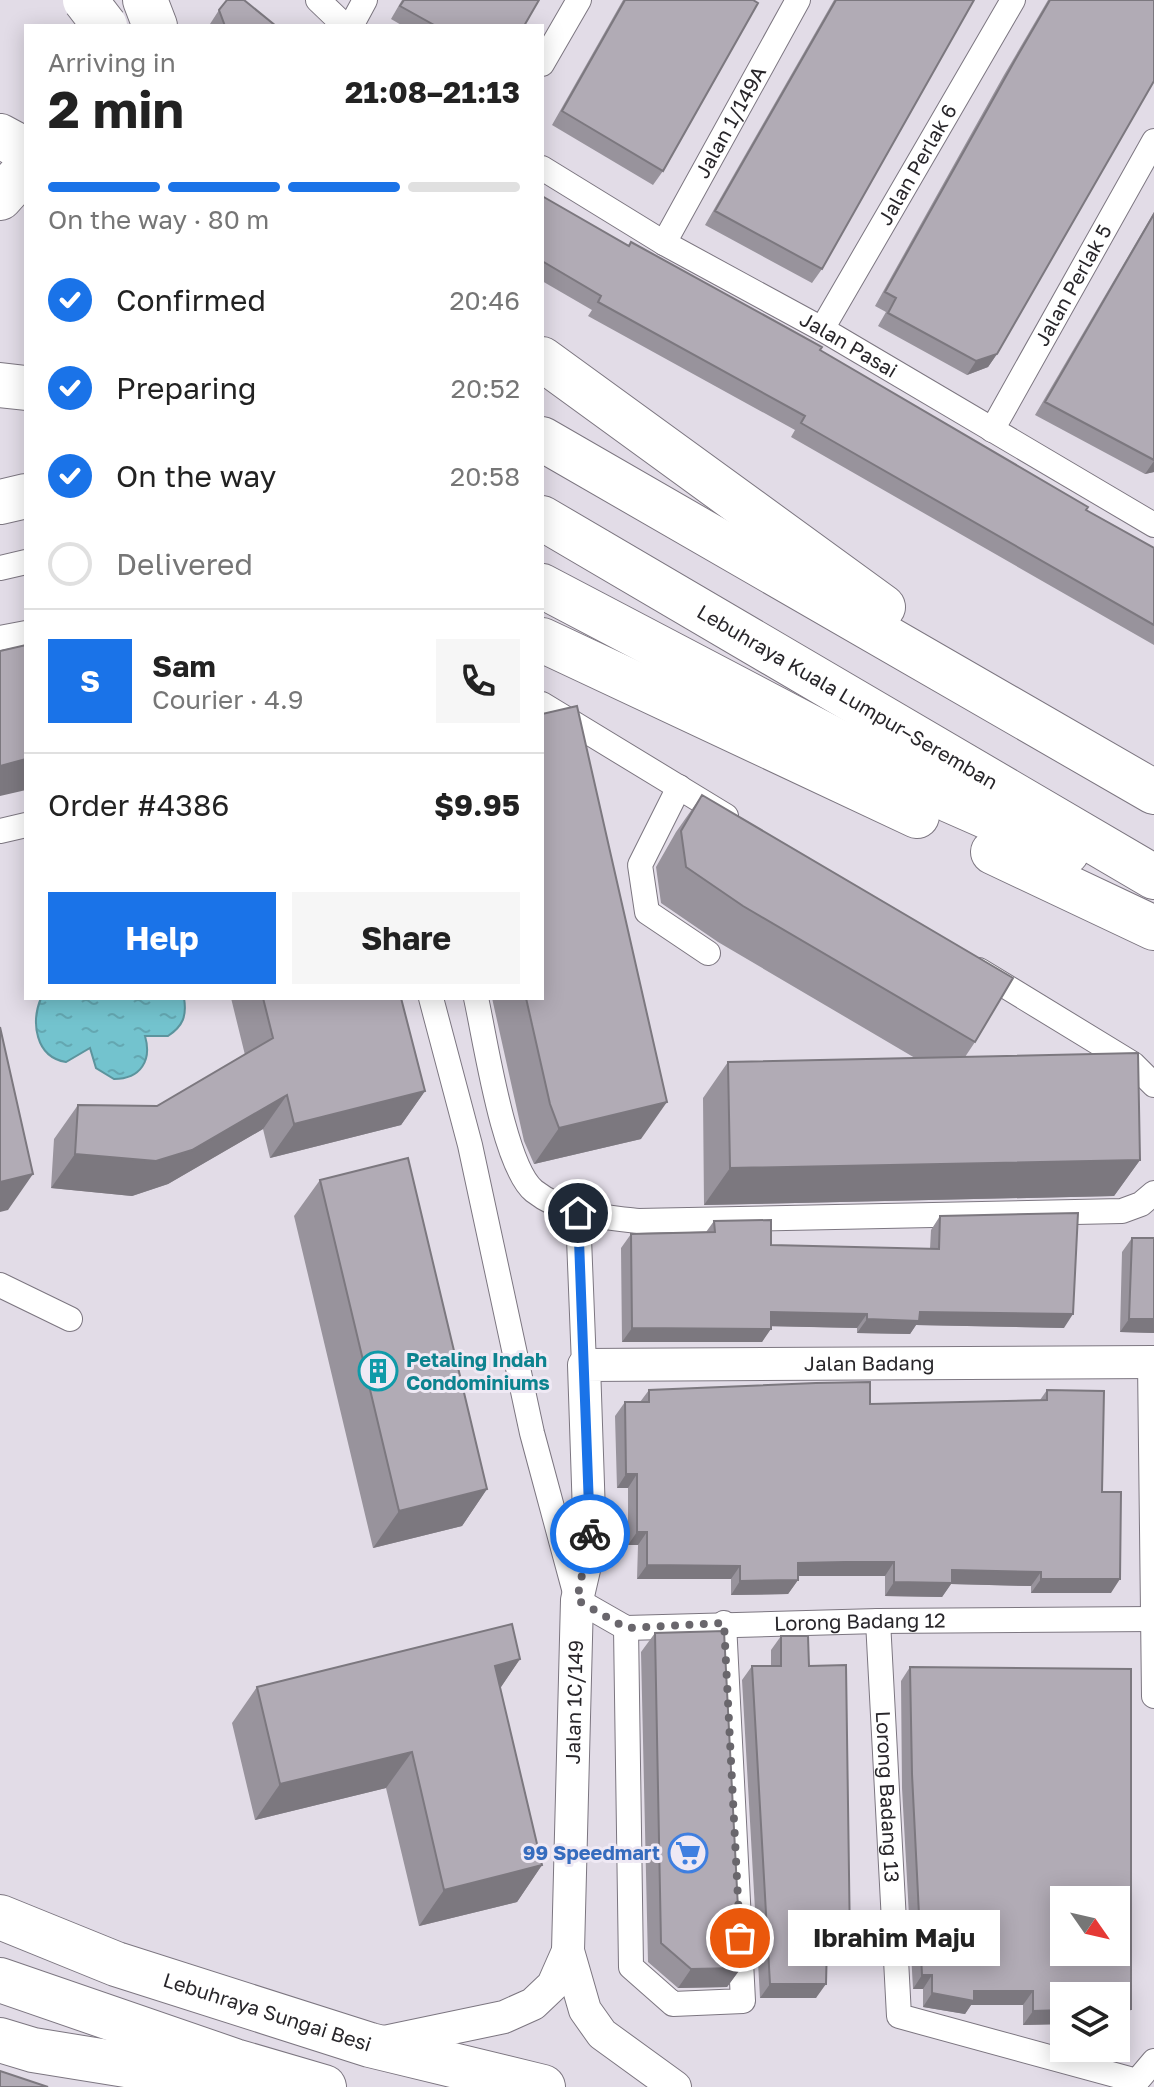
<!DOCTYPE html>
<meta charset="utf-8">
<style>
:root{--surface:#fff;--page:#f6f6f6;--text:#222;--muted:#767676;--line:#e0e0e0;--accent:#1a73e8}
body{margin:0;font-family:"Golos Text",sans-serif;background:var(--page);color:var(--text);height:100vh;display:flex;flex-direction:column;font-size:30px;white-space:nowrap}
*{box-sizing:border-box;margin:0}
p{font-size:26px;color:var(--muted)}
.icon{flex:none;width:44px;height:44px;fill:none;stroke:currentColor;stroke-width:2;stroke-linecap:round;stroke-linejoin:round}
.map{position:relative;flex:1;overflow:hidden}
.details{position:absolute;left:24px;top:24px;width:520px;height:976px;display:flex;flex-direction:column;background:var(--surface);border-radius:0px;box-shadow:0 4px 20px #0003}
.details>*{flex:none}
.needle{width:52px;rotate:124deg}
.buttons{position:absolute;left:1050px;top:1886px;display:grid;gap:16px}
.buttons a{display:grid;place-items:center;width:80px;height:80px;border-radius:0px;background:var(--surface);box-shadow:0 4px 20px #0003;font-size:40px}
.pin{position:absolute;display:grid;place-items:center;width:68px;height:68px;color:#fff;margin:-34px;border:4px solid #fff;border-radius:50%;box-shadow:0 2px 8px #0007}
.courier{position:absolute;display:grid;place-items:center;width:80px;height:80px;margin:-40px;border:6px solid #1a73e8;border-radius:50%;background:#fff;color:#222;box-shadow:0 2px 10px #0007}
.bubble{position:absolute;height:56px;border-radius:0px;background:var(--surface);box-shadow:0 4px 20px #0003;font-size:26px;font-weight:700;line-height:56px;text-align:center}
.head em{font-style:normal;font-weight:700}
.head div{display:flex;flex-direction:column-reverse}
.head{display:flex;align-items:center;justify-content:space-between;height:136px;padding:0 24px}
h1{font-size:52px;font-weight:700;line-height:60px}
.bar{display:grid;grid-template-columns:repeat(4,1fr);gap:12px 8px;align-content:center;height:96px;padding:0 24px}
.bar i{height:10px;border-radius:6px;background:var(--line)}
.bar .selected{background:var(--accent)}
.bar p{grid-column:span 4}
.line{display:flex;align-items:center;gap:20px;padding:0 24px;border-top:2px solid var(--line)}
.line div{flex:1}
.round{display:grid;place-items:center;flex:none;width:84px;height:84px;border-radius:0px;background:var(--page)}
ol{padding:0 24px;list-style:none}
li{display:flex;align-items:center;gap:24px;height:88px}
li p{margin-inline-start:auto}
li .icon{padding:8px;border-radius:50%;background:var(--accent);color:#fff;stroke-width:4}
li:last-child{color:var(--muted)}
li i{width:44px;height:44px;border:4px solid var(--line);border-radius:50%}
.button{display:flex;gap:16px;margin-top:auto;padding:16px 24px}
.button a{flex:1;height:92px;border-radius:0px;background:var(--accent);color:#fff;font-size:32px;font-weight:700;line-height:92px;text-align:center}
.button a+a{background:var(--page);color:var(--text)}
.map>svg:first-child{display:block}
.water{fill:url(#water-ripples);stroke:#5c949d;stroke-width:2}
.lines{fill:none;stroke-linecap:round;stroke-linejoin:round}
.minor-casing{stroke:#7c7680;stroke-width:26}
.tertiary-casing{stroke:#7c7680;stroke-width:34}
.motorway-casing{stroke:#7c7680;stroke-width:46}
.minor{stroke:#fff;stroke-width:24}
.tertiary{stroke:#fff;stroke-width:32}
.motorway{stroke:#fff;stroke-width:44}
.motorway-bridge-casing{stroke:#7c7680;stroke-width:46;stroke-linecap:butt}
.motorway-bridge{stroke:#fff;stroke-width:44}
.wall{fill:#98939c;fill-rule:evenodd}
.shaded-wall{fill:#7c787f}
.building{fill:#b1abb5;stroke:#7c787f;stroke-width:2;fill-rule:evenodd}
.done{stroke:#69666c;stroke-width:8;stroke-dasharray:0 14.4}
.route{stroke:#1a73e8;stroke-width:10}
.labels{text-anchor:middle;stroke-width:6;stroke-linejoin:round;paint-order:stroke}
.street-label{font-size:20px;fill:#28262a;stroke:#efe9f4}
.culture-label{font-size:20px;font-weight:bold;fill:#0d838f;stroke:#efe9f4;text-anchor:start}
.shop-label{font-size:20px;font-weight:bold;fill:#366cbe;stroke:#efe9f4;text-anchor:end}
</style>
<div class="map">
<svg width="1154" height="2087" viewBox="0 0 1154 2087">
<defs>
<pattern id="water-ripples" width="26" height="14" patternUnits="userSpaceOnUse" patternTransform="scale(2)"><rect width="26" height="14" fill="#73c3ce"/><path d="M2 4q2-2 4 0t4 0M15 11q2-2 4 0t4 0" fill="none" stroke="#64a7b1"/></pattern>
</defs>
<rect width="100%" height="100%" fill="#e2dce7"/>
<path class="water" d="M41 998H184C187 1016 183 1026 168 1036H145C152 1060 141 1079 114 1079L96 1068 90 1048 66 1062C35 1057 31 1022 41 998Z"/>
<g class="lines">
<defs>
<g id="minor">
<path d="M318 0 345 26"/>
<path d="M351 26 365 0"/>
<path d="M542 64 579 0"/>
<path id="s1" d="M542 168 664 243 822 329 1154 525"/>
<path id="s2" d="M664 243 798 0"/>
<path id="s3" d="M822 329 1013 0"/>
<path id="s4" d="M992 430 1154 141"/>
<path d="M0 568 26 562"/>
<path d="M0 638 26 633"/>
<path d="M542 704 726 816"/>
<path d="M679 787 640 865 647 912 708 953"/>
<path d="M0 831 26 825"/>
<path d="M979 970 1133 1064 1154 1085"/>
<path id="s5" d="M431 998 470 1145 532 1433 577 1600 626 1628 878 1621 1152 1619"/>
<path d="M476 998C485 1038 504 1167 534 1191 563 1214 602 1217 638 1221L1122 1211 1141 1204 1154 1193"/>
<path d="M578 1213 584 1365"/>
<path d="M0 1285 70 1319"/>
<path d="M1150 1362 1154 1696"/>
<path id="s6" d="M878 1621 899 2016 1137 2081 1154 2061"/>
<path d="M626 1628 631 1967 673 2004 743 2001 724 1623"/>
</g>
<g id="tertiary">
<path d="M375 2044 504 2017 533 2004 553 1985 568 1951"/>
<path id="s7" d="M675 2087 602 2034 585 2010 568 1951 577 1600 590 1544 584 1365 1154 1362"/>
</g>
<g id="motorway">
<path d="M145 0 155 26"/>
<path d="M0 136 26 150"/>
<path d="M0 198 26 169"/>
<path d="M542 359 883 607"/>
<path d="M0 385 26 388"/>
<path d="M542 439 1154 792"/>
<path d="M0 502 26 496"/>
<path id="s8" d="M542 518 1154 877"/>
<path d="M542 586 949 800 1067 852"/>
<path d="M542 640 917 816"/>
<path d="M993 852 1154 928"/>
<path id="s9" d="M0 1917 116 1964 370 2045 543 2087"/>
<path d="M0 1980 235 2061 324 2087"/>
<path d="M0 2040 33 2050 237 2083"/>
</g>
</defs>
<use href="#minor" class="minor-casing"/>
<use href="#tertiary" class="tertiary-casing"/>
<use href="#motorway" class="motorway-casing"/>
<use href="#minor" class="minor"/>
<use href="#tertiary" class="tertiary"/>
<use href="#motorway" class="motorway"/>
<defs>
<path id="motorway-bridge" d="M85 0 105 26"/>
</defs>
<use href="#motorway-bridge" class="motorway-bridge-casing"/>
<use href="#motorway-bridge" class="motorway-bridge"/>
</g>
<path class="wall" d="M402 0H539L524 26H403L391 19Z
M623 0H753L663 171 653 185 552 125Z
M834 0H974L822 269 812 283 705 225Z
M1048 0H1154L997 354 988 367 967 375 878 326 886 312 875 306 1004 75Z
M219 10 276 26H210V24Z
M542 196 628 246 820 350 1086 510 1154 548V645L791 437 795 430 588 316 592 310 542 281Z
M1154 212V472L1145 474 1035 415Z
M702 795 975 1042 965 1057 1140 1160 1114 1196 704 1205 703 1098 728 1062 915 1058 718 942 661 903 656 867 676 832Z
M231 998H401L425 1091 401 1125 270 1158 263 1129 168 1184 132 1196 51 1188 54 1139 78 1105 157 1106 245 1055Z
M492 998H542L641 1139 534 1164 524 1141Z
M320 1180 487 1489 462 1526 373 1548 294 1216Z
M940 1216 1064 1328 916 1325 910 1334 857 1333V1328L771 1326 762 1342H622L621 1248 631 1234 706 1232 714 1221 771 1245 930 1249 931 1230Z
M1132 1238 1154 1333 1120 1332 1122 1252Z
M649 1390 870 1404 1040 1400 1047 1390 1102 1492 1111 1593H1031V1586L951 1584 942 1597 885 1596V1576H798V1580L788 1594 731 1595V1579H637L638 1545H628V1488H617L615 1416 625 1402H640Z
M655 1633 741 1968 727 1987 678 1988 648 1962 641 1652Z
M781 1636 809 1666 850 1943 841 1957 827 1958 816 1998H760L742 1680 752 1666H771V1650Z
M520 1659 500 1688 542 1865 517 1902 419 1926 386 1788 255 1820 232 1723 257 1687Z
M910 1667 1131 1669V2009L1121 2023H1116V1996H1064V2024L1023 2025V2005H971L965 2014 923 2007V1989H913L902 1788 901 1681ZM1064 1900H1116V1952H1064Z"/>
<path class="shaded-wall" d="M997 354 988 367 967 375 976 361Z
M1154 461V472L1145 474Z
M26 759V790L0 796V766Z
M425 1091 401 1125 270 1158 294 1124Z
M287 1095 263 1129 168 1184 132 1196 51 1188 75 1154Z
M667 1102 641 1139 534 1164 559 1128Z
M1140 1160 1114 1196 704 1205 730 1168Z
M33 1174 8 1210 0 1212V1182Z
M771 1312 867 1314 857 1328 762 1326Z
M920 1312 1073 1314 1064 1328 916 1325 910 1334 857 1333 867 1319Z
M1129 1319H1154V1333L1120 1332Z
M632 1328 771 1329 762 1342H622Z
M626 1474H637L628 1488H617Z
M487 1489 462 1526 373 1548 399 1511Z
M637 1532H647L638 1545H628Z
M894 1562 885 1576H788L798 1563Z
M647 1565 740 1566 731 1579H637Z
M952 1570 1041 1572 1031 1586 951 1584 942 1597 885 1596 894 1582Z
M1041 1579H1120L1111 1593H1031Z
M798 1580 788 1594 731 1595 740 1581Z
M520 1659 495 1696V1666Z
M412 1752 386 1788 255 1820 280 1784Z
M542 1865 517 1902 419 1926 444 1890Z
M850 1943 841 1957 817 1958 827 1944Z
M741 1968 727 1987 678 1988 691 1969Z
M922 1975H932L923 1989H913Z
M770 1984H826L816 1998H760Z
M974 1991H1033L1023 2005H971L965 2014 923 2007 932 1993Z
M1131 2009 1121 2023H1116V2010Z
M1064 2010V2024L1023 2025 1033 2011Z"/>
<path class="building" d="M227 0H244L276 26H225L219 10Z
M404 0H539L524 26H436L400 6Z
M625 0H753L758 3 663 171 562 111Z
M836 0H974L822 269 715 211Z
M1050 0H1154V81L997 354 976 361 888 313 896 298 885 292 1014 62Z
M542 196 629 246 631 242 822 347 820 350 1088 507 1086 510 1154 548V625L801 423 805 416 598 302 601 296 542 261Z
M1154 214V460L1045 402Z
M26 645V759L0 766V651Z
M577 706 667 1102 559 1128 550 1104 526 998H542V714Z
M702 795 1013 978 975 1042 743 906 686 867 681 831Z
M263 998H401L425 1091 294 1124 287 1095 192 1150 156 1161 75 1154 78 1105 157 1106 273 1038Z
M0 1027 33 1174 0 1182Z
M1138 1053 1140 1160 730 1168 728 1062Z
M408 1158 487 1489 399 1511 320 1180Z
M1078 1213 1073 1314 920 1312 919 1321 867 1319V1314L771 1312V1329L632 1328 631 1234 715 1232 714 1221 771 1220V1245L939 1249 940 1216Z
M1132 1238H1154V1319H1129Z
M870 1382V1404L1047 1400V1390L1104 1391 1102 1492H1121L1120 1579H1041V1572L952 1570V1583L894 1582V1562H845L798 1563V1580L740 1581V1566L647 1565V1532H637V1474H626L625 1402H649V1390L816 1383Z
M512 1624 520 1659 495 1666 542 1865 444 1890 412 1752 280 1784 257 1687Z
M724 1631 741 1968 691 1969 661 1943 655 1633Z
M781 1636H808L809 1666 846 1665 850 1943 827 1944 826 1984H770L752 1666H781Z
M910 1667 1131 1669V2009L1116 2010V1996H1064V2010L1033 2011V1991H974V2001L932 1993V1975H922L912 1774ZM1064 1900H1116V1952H1064Z
M0 2071 48 2087H0Z"/>
<g class="lines">
<path class="done" d="M590 1534 577 1600 626 1628 724 1623 740 1938"/>
<path class="route" d="M578 1213 590 1534"/>
</g>
<defs>
<symbol id="building-ring" viewBox="-11 -11 22 22"><circle r="9.5" fill="#efe9f4" stroke="#0f9aa8" stroke-width="1.5"/><path d="M-4-6H4V6H1V3H-1V6H-4ZM-2.5-4.3h1.7v1.8h-1.7ZM.8-4.3h1.7v1.8H.8ZM-2.5-1h1.7V.8h-1.7ZM.8-1h1.7V.8H.8Z" fill="#0f9aa8"/></symbol>
<symbol id="supermarket-ring" viewBox="-11 -11 22 22"><circle r="9.5" fill="#efe9f4" stroke="#3f7fe0" stroke-width="1.5"/><path d="M-6-5.5h2.5l.6 2H6L4.5 2H-2.5L-4.4-4H-6ZM-1.5 3.2a1.3 1.3 0 1 0 .1 0ZM3 3.2a1.3 1.3 0 1 0 .1 0Z" fill="#3f7fe0"/></symbol>
</defs>
<g fill-rule="evenodd">
<use href="#building-ring" x="356" y="1349" width="44" height="44"/>
<use href="#supermarket-ring" x="666" y="1831" width="44" height="44"/>
</g>
<g class="labels">
<g class="street-label">
<text dy="7" stroke="none"><textPath href="#s2" startOffset="138">Jalan 1/149A</textPath></text>
<text dy="7" stroke="none"><textPath href="#s3" startOffset="190">Jalan Perlak 6</textPath></text>
<text dy="7" stroke="none"><textPath href="#s4" startOffset="166">Jalan Perlak 5</textPath></text>
<text dy="7" stroke="none"><textPath href="#s1" startOffset="354">Jalan Pasai</textPath></text>
<text dy="7" stroke="none"><textPath href="#s8" startOffset="354">Lebuhraya Kuala Lumpur–Seremban</textPath></text>
<text dy="7" stroke="none"><textPath href="#s7" startOffset="1054">Jalan Badang</textPath></text>
<text dy="7" stroke="none"><textPath href="#s5" startOffset="910">Lorong Badang 12</textPath></text>
<text dy="7" stroke="none"><textPath href="#s7" startOffset="430">Jalan 1C/149</textPath></text>
<text dy="7" stroke="none"><textPath href="#s6" startOffset="176">Lorong Badang 13</textPath></text>
<text dy="7" stroke="none"><textPath href="#s9" startOffset="284">Lebuhraya Sungai Besi</textPath></text>
</g>
<g class="culture-label">
<text x="406" y="1367">Petaling Indah<tspan x="406" dy="23">Condominiums</tspan></text>
</g>
<g class="shop-label">
<text x="660" y="1860">99 Speedmart</text>
</g>
</g>
</svg>
<div class="buttons">
<a><svg class="needle" viewBox="-14 -14 28 28"><path d="M0-13l5 13h-10z" fill="#e53935"/><path d="M0 13l5-13h-10z" fill="#767676"/></svg></a>
<a><svg class="icon" aria-label="layers" viewBox="0 0 24 24"><path d="M12 4l9 5-9 5-9-5zM3 14l9 5 9-5"/></svg></a>
</div>
<div class="pin" style="left:740px;top:1938px;background:#ea580c"><svg class="icon" aria-label="bag" viewBox="0 0 24 24"><path d="M5 8h14l-1 12H6zM9 8a3 3 0 0 1 6 0"/></svg></div>
<div class="pin" style="left:578px;top:1213px;background:#1f2937"><svg class="icon" aria-label="home" viewBox="0 0 24 24"><path d="M3 11l9-7 9 7M6 9v11h12V9"/></svg></div>
<div class="courier" style="left:590px;top:1534px"><svg class="icon" aria-label="bike" viewBox="0 0 24 24"><circle cx="6" cy="16" r="4"/><circle cx="18" cy="16" r="4"/><path d="M6 16l4-8h5l3 8M10 8l3 8H6M13 5h3"/></svg></div>
<div class="bubble" style="left:788px;top:1910px;width:212px">Ibrahim Maju</div>
<section class="details">
<div class="head"><div><h1>2 min</h1><p>Arriving in</p></div><em>21:08–21:13</em></div>
<div class="bar"><i class="selected"></i><i class="selected"></i><i class="selected"></i><i></i><p>On the way · 80 m</p></div>
<ol>
<li><svg class="icon" aria-label="check" viewBox="0 0 24 24"><path d="M5 12l5 5 9-10"/></svg>Confirmed<p>20:46</p></li>
<li><svg class="icon" aria-label="check" viewBox="0 0 24 24"><path d="M5 12l5 5 9-10"/></svg>Preparing<p>20:52</p></li>
<li><svg class="icon" aria-label="check" viewBox="0 0 24 24"><path d="M5 12l5 5 9-10"/></svg>On the way<p>20:58</p></li>
<li><i></i>Delivered</li>
</ol>
<div class="line" style="height:144px"><b class="round" style="background:var(--accent);color:#fff">S</b><div><b>Sam</b><p>Courier · 4.9</p></div><a class="round"><svg class="icon" aria-label="phone" viewBox="0 0 24 24"><path d="M5 4h4l2 5-3 2q2 4 5 5l2-3 5 2v4C11 20 4 13 5 4z"/></svg></a></div>
<div class="line" style="height:104px"><div>Order #4386</div><b>$9.95</b></div>
<div class="button"><a>Help</a><a>Share</a></div>
</section>
</div>
